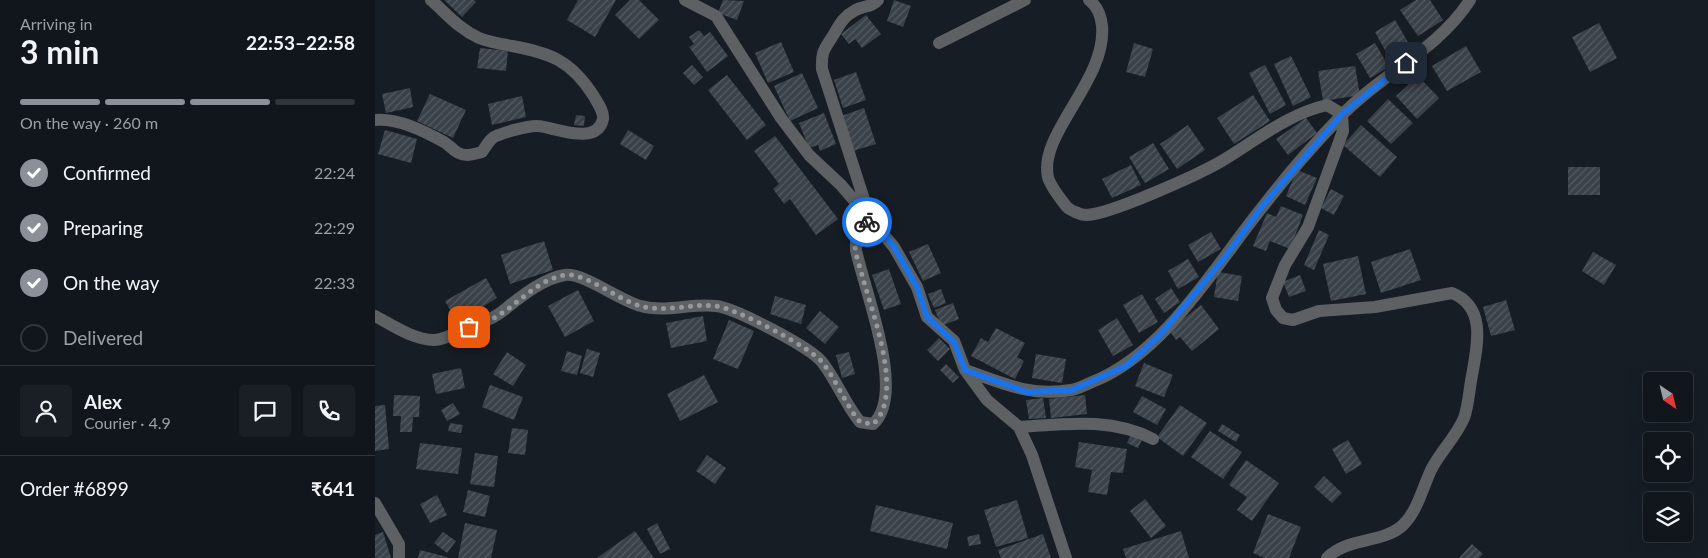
<!DOCTYPE html>
<meta charset="utf-8">
<style>
:root{--surface:#10161b;--page:#191f24;--text:#f1f3f6;--muted:#9c9fa3;--line:#30353a;--accent:#8c9099}
body{margin:0;font-family:Lato,sans-serif;background:var(--page);color:var(--text);height:100vh;display:flex;flex-direction:column;font-size:19px;white-space:nowrap}
*{box-sizing:border-box;margin:0}
p{font-size:16px;color:var(--muted)}
.icon{flex:none;width:28px;height:28px;fill:none;stroke:currentColor;stroke-width:2;stroke-linecap:round;stroke-linejoin:round}
.map{position:relative;flex:1;overflow:hidden}
.sheet{display:flex;flex-direction:column;background:var(--surface);width:375px}
.sheet>*{flex:none}
.needle{width:32px;rotate:145deg}
.tools{position:absolute;left:1268px;top:372px;display:grid;gap:10px}
.tools a{display:grid;place-items:center;width:50px;height:50px;border-radius:5px;background:var(--surface);box-shadow:0 5px 20px #0002,0 0 0 1px var(--line);font-size:25px}
.pin{position:absolute;display:grid;place-items:center;width:42px;height:42px;color:#fff;margin:-21px;border-radius:10px;box-shadow:0 2px 8px #0006}
.courier{position:absolute;display:grid;place-items:center;width:50px;height:50px;margin:-25px;border:4px solid #1a73e8;border-radius:50%;background:#fff;color:#222;box-shadow:0 1px 6px #0007}
.overview em{font-style:normal;font-weight:700}
.overview div{display:flex;flex-direction:column-reverse}
.overview{display:flex;align-items:center;justify-content:space-between;height:85px;padding:0 20px}
h1{font-size:32px;font-weight:700;line-height:38px}
.bar{display:grid;grid-template-columns:repeat(4,1fr);gap:8px 5px;align-content:center;height:60px;padding:0 20px}
.bar i{height:6px;border-radius:4px;background:var(--line)}
.bar .on{background:var(--accent)}
.bar p{grid-column:span 4}
.line{display:flex;align-items:center;gap:12px;padding:0 20px;border-top:1px solid var(--line)}
.line div{flex:1}
.round{display:grid;place-items:center;flex:none;width:52px;height:52px;border-radius:5px;background:var(--page)}
ol{padding:0 20px;list-style:none}
li{display:flex;align-items:center;gap:15px;height:55px}
li p{margin-inline-start:auto}
li .icon{padding:5px;border-radius:50%;background:var(--accent);color:#fff;stroke-width:4}
li:last-child{color:var(--muted)}
li i{width:28px;height:28px;border:2px solid var(--line);border-radius:50%}
main{display:flex;flex:1;min-height:0}
.map>svg:first-child{display:block}
.building{fill:url(#building-hatch)}
.lines{fill:none;stroke-linecap:round;stroke-linejoin:round}
.minor{stroke:#5d6164;stroke-width:12}
.done{stroke:#93999f;stroke-width:5;stroke-dasharray:0 9}
.route{stroke:#1a73e8;stroke-width:6}
</style>
<main>
<section class="sheet">
<div class="overview"><div><h1>3 min</h1><p>Arriving in</p></div><em>22:53–22:58</em></div>
<div class="bar"><i class="on"></i><i class="on"></i><i class="on"></i><i></i><p>On the way · 260 m</p></div>
<ol>
<li><svg class="icon" aria-label="check" viewBox="0 0 24 24"><path d="M5 12l5 5 9-10"/></svg>Confirmed<p>22:24</p></li>
<li><svg class="icon" aria-label="check" viewBox="0 0 24 24"><path d="M5 12l5 5 9-10"/></svg>Preparing<p>22:29</p></li>
<li><svg class="icon" aria-label="check" viewBox="0 0 24 24"><path d="M5 12l5 5 9-10"/></svg>On the way<p>22:33</p></li>
<li><i></i>Delivered</li>
</ol>
<div class="line" style="height:90px"><a class="round"><svg class="icon" aria-label="person" viewBox="0 0 24 24"><circle cx="12" cy="8" r="4"/><path d="M4 21q1-7 8-7t8 7"/></svg></a><div><b>Alex</b><p>Courier · 4.9</p></div><a class="round"><svg class="icon" aria-label="chat" viewBox="0 0 24 24"><path d="M4 5h16v11H9l-5 4z"/></svg></a><a class="round"><svg class="icon" aria-label="phone" viewBox="0 0 24 24"><path d="M5 4h4l2 5-3 2q2 4 5 5l2-3 5 2v4C11 20 4 13 5 4z"/></svg></a></div>
<div class="line" style="height:65px"><div>Order #6899</div><b>₹641</b></div>
</section>
<div class="map">
<svg width="1333" height="558" viewBox="0 0 1333 558">
<defs>
<pattern id="building-hatch" width="6" height="6" patternUnits="userSpaceOnUse" patternTransform="scale(1.25)"><rect width="6" height="6" fill="#394149"/><path d="M-1 1l2-2M0 6l6-6M5 7l2-2" fill="none" stroke="#555c63"/></pattern>
</defs>
<rect width="100%" height="100%" fill="#161d24"/>
<path class="building" d="M69 0H99L101 2 87 17Z
M203 0H241L220 37 192 20Z
M255 0H264L284 20 264 39 240 15Z
M348 0 369 1 362 20 343 13Z
M519 0 536 6 528 27 512 21Z
M1041 0H1055L1068 20 1043 36 1025 10Z
M491 15 506 34 487 48 480 39 474 44 466 34Z
M1020 20 1037 49 1016 61 1000 32Z
M1224 23 1242 58 1215 72 1197 37Z
M324 30 329 36 335 32 353 56 332 72 314 47 319 44 314 37Z
M406 42 419 72 393 83 380 53Z
M759 43 778 49 770 77 751 72Z
M1000 43 1014 67 995 78 981 54Z
M1091 46 1106 72 1072 91 1057 66Z
M105 48 133 51 131 71 102 68Z
M916 56 936 97 918 106 899 64Z
M317 65 328 77 319 85 308 73Z
M890 65 911 105 895 114 874 73Z
M980 66 985 95 948 101 943 71Z
M481 72 491 100 468 108 459 80Z
M427 73 443 108 415 121 399 86Z
M352 75 391 125 372 140 333 90Z
M1043 76 1064 98 1042 119 1021 96Z
M35 88 38 107 11 113 7 94Z
M55 94 91 110 78 138 42 121Z
M878 95 895 121 859 144 842 118Z
M147 96 151 117 117 125 113 104Z
M1013 99 1038 123 1016 144 992 121Z
M489 108 501 144 478 151 466 116Z
M449 113 461 144 445 151 443 145 434 148 424 123Z
M201 115 210 116 209 126 199 125Z
M931 118 942 133 913 155 901 139Z
M813 125 830 150 802 169 785 144Z
M986 125 1022 157 1005 177 968 145Z
M10 130 42 139 36 163 3 154Z
M253 130 279 146 271 160 245 144Z
M400 136 463 219 441 235 415 199 409 204 398 189 404 184 379 151Z
M778 143 794 169 770 183 754 157Z
M756 165 766 185 737 198 727 179Z
M1193 167H1225V195H1193Z
M922 170 942 178 930 205 911 196Z
M956 189 969 196 959 215 946 208Z
M906 206 928 215 915 249 895 241 891 251 878 246 892 213 901 217Z
M944 230 954 235 939 270 929 265Z
M836 232 846 249 823 262 813 245Z
M169 241 178 270 135 284 126 255Z
M553 244 566 273 548 281 534 252Z
M1035 249 1046 280 1006 293 996 262Z
M1218 252 1241 265 1229 285 1207 271Z
M983 256 991 294 956 301 948 264Z
M813 259 824 277 803 289 793 271Z
M514 269 526 304 509 310 497 275Z
M843 272 867 276 863 301 839 297Z
M925 275 931 291 914 297 908 282Z
M111 278 122 298 82 322 70 301Z
M796 288 805 302 789 313 780 299Z
M566 289 571 303 559 308 553 294Z
M203 290 219 321 190 337 173 306Z
M767 294 783 322 764 333 748 305Z
M400 296 431 305 426 324 395 314Z
M1131 300 1140 330 1116 336 1108 307Z
M578 303 584 319 566 326 560 310Z
M826 305 844 329 817 351 805 337 801 340 794 330Z
M445 311 464 327 450 344 431 328Z
M328 316 332 341 296 348 291 323Z
M742 318 758 345 738 356 723 330Z
M354 320 379 331 363 369 338 359Z
M621 328 650 343 642 357 649 361 640 379 596 356 606 338 613 342Z
M564 338 575 349 563 361 552 350Z
M212 349 225 353 218 377 205 373Z
M192 351 207 356 202 375 186 371Z
M132 352 151 365 138 386 118 374Z
M474 352 480 374 467 378 461 355Z
M661 354 691 359 687 383 657 378Z
M769 363 798 375 789 397 760 386Z
M571 364 584 377 578 383 565 370Z
M86 368 90 388 61 394 57 374Z
M329 375 343 402 305 421 292 394Z
M115 385 148 397 139 420 107 407Z
M19 395 45 396 44 417H38L37 432H25L26 416H18Z
M710 395 712 414 676 418 674 399Z
M767 396 791 409 782 425 758 412Z
M668 398 671 418 654 419 651 400Z
M78 403 85 414 72 421 66 410Z
M10 405 14 449 0 451V406Z
M805 405 832 423 808 456 782 437Z
M75 423 88 425 86 433 73 431Z
M847 424 865 435 861 442 843 431Z
M137 428 153 430 150 455 133 453Z
M835 431 867 452 848 479 816 457Z
M756 435 767 440 763 448 752 443Z
M973 440 987 464 971 474 957 449Z
M704 442 752 449 748 473 736 472 732 495 713 492 717 470 700 467Z
M45 443 87 448 83 474 41 469Z
M100 453 123 456 119 487 95 484Z
M332 455 351 468 340 484 321 471Z
M871 460 904 483 877 521 862 510 872 497 854 485Z
M949 476 967 493 957 503 939 487Z
M93 490 115 496 110 517 88 512Z
M62 495 72 515 55 523 45 504Z
M770 499 791 526 776 538 755 511Z
M642 500 653 538 621 547 609 510Z
M501 505 578 523 572 549 495 531Z
M893 514 926 527 914 558H890L878 553Z
M90 523 122 530 116 558H83Z
M282 523 295 549 285 554 272 529Z
M260 531 279 558H222Z
M806 531 814 558H751L748 549Z
M8 532 16 558H0V535Z
M68 532 81 541 72 553 59 543Z
M604 534 606 544 594 546 592 537Z
M668 534 676 558H626L623 550Z
M1097 544 1108 554 1104 558H1084Z
M45 550 72 557V558H43Z"/>
<g class="lines">
<path class="minor" d="M310 0 341 16 406 118 434 155 466 185 519 247 542 287 552 317 579 341 590 370 612 400 644 427 657 455 691 558
M714 0C722 6 726 16 727 26 732 80 663 134 673 177 675 186 685 198 691 206 694 210 706 215 711 215 734 215 822 175 845 162 879 142 912 114 952 105L967 114 968 131 933 227 910 265 897 298 901 310 908 318 918 320 944 311 1000 307 1077 293C1114 308 1101 350 1096 381 1094 393 1093 407 1089 418 1081 437 1065 452 1056 470 1048 487 1042 512 1028 525 1008 544 972 537 952 558
M564 43 650 0
M0 120C23 118 49 131 69 142 77 147 81 155 92 155 97 155 103 153 107 152 110 148 114 140 119 137 127 133 154 125 163 126 179 127 222 147 228 119 229 111 222 102 218 95 196 61 176 53 137 46 126 44 114 42 104 38 84 29 72 14 56 0
M0 316C17 325 39 340 59 340 71 340 83 331 94 327 112 320 119 319 134 306 149 294 170 278 190 275 208 272 245 301 266 306 290 313 316 303 341 306 360 308 435 347 447 362 462 381 470 404 485 422L498 424C532 394 489 290 481 250V237L495 218 447 69C446 50 450 49 459 34 465 24 468 17 479 11 488 5 495 9 503 0
M590 370C628 383 654 397 696 390 703 389 710 385 717 382 790 354 841 264 889 205 913 174 939 144 966 116 1006 74 1063 50 1095 0
M644 427C690 424 736 417 778 439
M0 503 24 544V558"/>
</g>
<g class="lines">
<path class="done" d="M94 327C102 324 112 322 119 318 143 305 161 280 190 275 210 272 244 301 266 306 290 313 316 303 341 306 360 308 435 347 447 362 462 381 470 404 485 422L498 424C531 395 495 308 486 271 483 262 478 247 481 237 483 232 489 226 492 222"/>
<path class="route" d="M492 222 496 218 519 247 542 287 552 317 579 342 590 370 652 392 697 390 751 366 784 336 806 310 850 257 888 205 967 114 1031 63"/>
</g>
</svg>
<div class="tools">
<a><svg class="needle" viewBox="-14 -14 28 28"><path d="M0-13l5 13h-10z" fill="#e53935"/><path d="M0 13l5-13h-10z" fill="#9c9fa3"/></svg></a>
<a><svg class="icon" aria-label="locate" viewBox="0 0 24 24"><circle cx="12" cy="12" r="6"/><path d="M12 2v4M12 18v4M2 12h4M18 12h4"/></svg></a>
<a><svg class="icon" aria-label="layers" viewBox="0 0 24 24"><path d="M12 4l9 5-9 5-9-5zM3 14l9 5 9-5"/></svg></a>
</div>
<div class="pin" style="left:94px;top:327px;background:#ea580c"><svg class="icon" aria-label="bag" viewBox="0 0 24 24"><path d="M5 8h14l-1 12H6zM9 8a3 3 0 0 1 6 0"/></svg></div>
<div class="pin" style="left:1031px;top:63px;background:#1f2937"><svg class="icon" aria-label="home" viewBox="0 0 24 24"><path d="M3 11l9-7 9 7M6 9v11h12V9"/></svg></div>
<div class="courier" style="left:492px;top:222px"><svg class="icon" aria-label="bike" viewBox="0 0 24 24"><circle cx="6" cy="16" r="4"/><circle cx="18" cy="16" r="4"/><path d="M6 16l4-8h5l3 8M10 8l3 8H6M13 5h3"/></svg></div>
</div>
</main>
